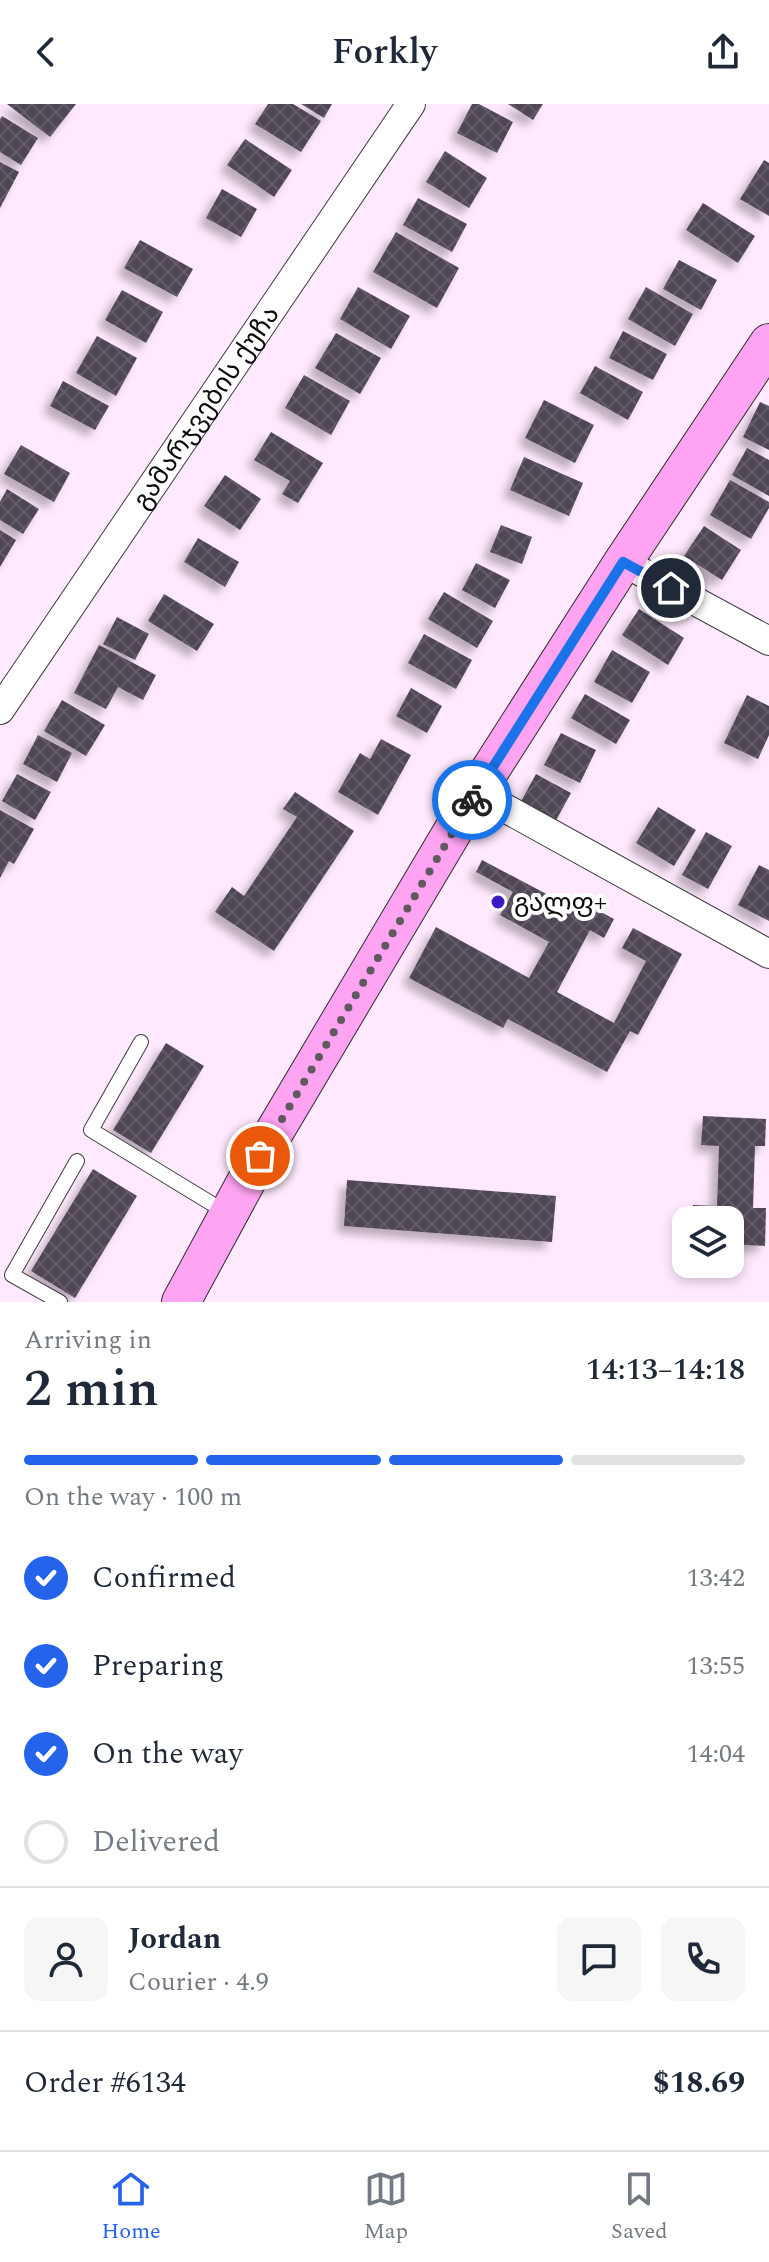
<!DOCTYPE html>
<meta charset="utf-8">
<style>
:root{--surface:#fff;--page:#f6f6f7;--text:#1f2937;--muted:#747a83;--line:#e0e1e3;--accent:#2563eb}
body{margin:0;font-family:Spectral,"Noto Sans Georgian",serif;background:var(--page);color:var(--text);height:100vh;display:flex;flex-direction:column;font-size:30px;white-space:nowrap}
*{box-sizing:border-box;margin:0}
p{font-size:26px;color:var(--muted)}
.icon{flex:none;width:44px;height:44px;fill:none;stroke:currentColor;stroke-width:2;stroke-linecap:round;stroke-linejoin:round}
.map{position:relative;height:1198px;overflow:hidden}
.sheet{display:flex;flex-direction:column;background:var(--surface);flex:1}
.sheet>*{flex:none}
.buttons{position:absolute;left:672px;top:1102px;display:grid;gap:16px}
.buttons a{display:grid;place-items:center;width:72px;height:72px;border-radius:16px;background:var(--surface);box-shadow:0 4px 12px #0003;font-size:40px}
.pin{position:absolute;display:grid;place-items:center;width:68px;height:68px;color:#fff;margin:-34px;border:4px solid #fff;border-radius:50%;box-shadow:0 2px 8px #0007}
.courier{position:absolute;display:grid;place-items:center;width:80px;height:80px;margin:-40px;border:6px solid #1a73e8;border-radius:50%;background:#fff;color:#222;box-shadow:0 2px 10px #0007}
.overview em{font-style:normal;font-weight:600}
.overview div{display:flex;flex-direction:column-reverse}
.overview{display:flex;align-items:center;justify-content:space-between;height:136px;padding:0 24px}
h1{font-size:52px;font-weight:600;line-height:60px}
.bar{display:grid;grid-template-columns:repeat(4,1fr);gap:12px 8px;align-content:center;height:96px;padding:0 24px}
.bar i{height:10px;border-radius:6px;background:var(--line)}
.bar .active{background:var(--accent)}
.bar p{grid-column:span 4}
.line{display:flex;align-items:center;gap:20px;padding:0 24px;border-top:2px solid var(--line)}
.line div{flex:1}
.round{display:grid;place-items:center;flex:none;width:84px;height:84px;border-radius:16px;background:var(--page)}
ol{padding:0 24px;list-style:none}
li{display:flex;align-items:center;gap:24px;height:88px}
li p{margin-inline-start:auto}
li .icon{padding:8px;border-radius:50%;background:var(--accent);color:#fff;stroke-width:4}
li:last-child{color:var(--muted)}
li i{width:44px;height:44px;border:4px solid var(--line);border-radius:50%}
header{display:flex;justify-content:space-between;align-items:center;height:104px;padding:0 24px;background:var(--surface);font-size:36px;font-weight:600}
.tabs{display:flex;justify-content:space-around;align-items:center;height:112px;border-top:2px solid var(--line);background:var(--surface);font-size:22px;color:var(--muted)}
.tabs a{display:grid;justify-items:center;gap:4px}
.tabs .active{color:var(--accent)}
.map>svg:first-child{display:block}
.building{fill:url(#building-cross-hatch);filter:url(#shadow)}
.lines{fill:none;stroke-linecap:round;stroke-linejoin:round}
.service-casing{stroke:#3e3e3e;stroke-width:16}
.minor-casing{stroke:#3e3e3e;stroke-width:30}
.secondary-casing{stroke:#2d2d2d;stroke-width:40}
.service{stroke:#fff;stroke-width:14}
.minor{stroke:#fff;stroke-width:28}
.secondary{stroke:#ffa4f3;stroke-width:38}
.done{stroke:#605960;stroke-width:8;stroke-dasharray:0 14.4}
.route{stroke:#1a73e8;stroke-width:10}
.poi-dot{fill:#3b19c5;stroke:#fff;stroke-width:3}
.labels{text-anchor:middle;stroke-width:8;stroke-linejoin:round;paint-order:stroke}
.street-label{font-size:26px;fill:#0b0b0b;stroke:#fff}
.poi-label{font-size:26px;fill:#0b0b0b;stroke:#fff;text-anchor:start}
</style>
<header><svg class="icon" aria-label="back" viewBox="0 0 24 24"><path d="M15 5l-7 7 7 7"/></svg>Forkly<svg class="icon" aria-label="share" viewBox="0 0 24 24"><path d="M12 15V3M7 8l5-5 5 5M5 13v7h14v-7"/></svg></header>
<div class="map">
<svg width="769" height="1198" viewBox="0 0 769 1198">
<defs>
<pattern id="building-cross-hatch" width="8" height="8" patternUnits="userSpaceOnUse" patternTransform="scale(2)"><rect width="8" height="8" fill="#4f4654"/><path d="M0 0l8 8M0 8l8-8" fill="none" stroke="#645c68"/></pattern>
<filter id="shadow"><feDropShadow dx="-7" dy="7" stdDeviation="4" flood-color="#0004"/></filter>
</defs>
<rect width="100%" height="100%" fill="#ffe9fe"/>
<path class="building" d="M7 0H76L50 33Z
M268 0H293L321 17 301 48 255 20Z
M301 0H332L324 14Z
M472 0H479L513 18 497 49 457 29Z
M508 0H543L533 16Z
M2 12 38 34 21 61 0 48V15Z
M245 35 292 66 274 93 227 61Z
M445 47 487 74 469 104 426 78Z
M764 56 769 59V112L740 95Z
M0 58 19 68 0 104Z
M222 85 257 105 241 133 206 114Z
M418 94 467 120 452 148 403 121Z
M703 99 755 132 738 159 686 126Z
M396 128 459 164 437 204 373 168Z
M140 136 193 165 177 193 124 164Z
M679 156 717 176 701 206 663 185Z
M358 183 410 212 391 245 340 215Z
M646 183 693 210 675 242 628 215Z
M122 186 163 208 146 239 105 216Z
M623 227 667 250 653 276 609 254Z
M336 229 381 254 360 290 315 264Z
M97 232 137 254 116 292 76 269Z
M595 262 643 288 628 316 580 289Z
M304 271 350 297 331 331 285 304Z
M63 277 109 302 95 326 50 302Z
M544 296 594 321 575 359 525 334Z
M760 298 769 302V346L743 333Z
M271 328 323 359 298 399 282 390 290 377 254 356Z
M21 341 70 369 54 398 4 370Z
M747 344 769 356V392L732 371Z
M524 353 583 379 569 412 510 386Z
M225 371 261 395 240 426 204 402Z
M730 376 769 398V404L751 435 710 411Z
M7 385 39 405 23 430 0 416V398Z
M501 421 532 433 522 460 490 448Z
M704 422 741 446 722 476 684 452Z
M0 426 16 436 0 463Z
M198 434 239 458 225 483 184 458Z
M476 459 510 476 495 504 462 486Z
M444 488 493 517 477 544 428 515Z
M164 490 214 520 197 547 148 517Z
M639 505 684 534 668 561 622 531Z
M117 513 149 530 135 556 103 540Z
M424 530 472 556 456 585 408 559Z
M99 541 156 571 143 596 118 583 106 605 74 589Z
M612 546 650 568 632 599 594 578Z
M411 584 442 602 427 629 396 612Z
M585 590 630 616 616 640 571 614Z
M747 591 769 602V631L758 655 724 639Z
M62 596 105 621 86 652 44 627Z
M561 629 596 646 580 679 544 661Z
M38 631 72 649 57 678 23 660Z
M381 635 411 651 378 711 338 688 360 649 370 655Z
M17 670 51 688 35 716 2 697Z
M536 670 571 689 554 720 519 701Z
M295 688 354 727 274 847 215 808 232 783 244 792 297 713 283 705Z
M658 703 696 726 674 762 636 739Z
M0 706 34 725 14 760 9 757 0 774Z
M706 728 732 742 708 785 682 771Z
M482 756 569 802 573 793 614 815 604 834 590 826 557 888 614 919 646 857 622 844 633 824 682 850 638 931 630 927 607 968 508 915 503 924 409 874 436 823 529 874 549 838 500 811 513 788 476 768Z
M759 761 769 766V817L738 801Z
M166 939 204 962 151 1049 113 1026Z
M703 1012 766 1015 765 1042H755L753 1104H766L765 1142 730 1140V1116H693V1101L717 1102 719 1042 701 1041Z
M93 1065 137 1092 75 1194 31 1167Z
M347 1076 556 1092 552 1138 344 1122Z"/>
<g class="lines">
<defs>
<path id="service" d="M141 938 91 1026 227 1109
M60 1198 12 1171 77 1057"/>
<g id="minor">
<path d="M623 458 769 537"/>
<path id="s1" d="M0 606 411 0"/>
<path d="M476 688 769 850"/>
</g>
<path id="secondary" d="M181 1198 260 1052 476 688 623 458 769 239"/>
</defs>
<use href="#service" class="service-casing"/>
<use href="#minor" class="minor-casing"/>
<use href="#secondary" class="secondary-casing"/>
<use href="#service" class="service"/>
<use href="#minor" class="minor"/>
<use href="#secondary" class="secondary"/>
</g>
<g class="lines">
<path class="done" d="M260 1052 472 696"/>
<path class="route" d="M472 696 623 458 671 484"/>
</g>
<circle class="poi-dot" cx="498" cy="798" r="8"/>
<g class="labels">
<g class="street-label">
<text dy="9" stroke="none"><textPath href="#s1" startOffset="366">გამარჯვების ქუჩა</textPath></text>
</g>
<g class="poi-label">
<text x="514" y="807">გალფ+</text>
</g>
</g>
</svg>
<div class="buttons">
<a><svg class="icon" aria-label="layers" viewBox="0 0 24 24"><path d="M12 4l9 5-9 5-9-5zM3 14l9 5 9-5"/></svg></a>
</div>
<div class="pin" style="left:260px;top:1052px;background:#ea580c"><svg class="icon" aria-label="bag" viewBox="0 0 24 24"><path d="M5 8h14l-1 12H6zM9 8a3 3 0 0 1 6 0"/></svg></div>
<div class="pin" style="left:671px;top:484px;background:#1f2937"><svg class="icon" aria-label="home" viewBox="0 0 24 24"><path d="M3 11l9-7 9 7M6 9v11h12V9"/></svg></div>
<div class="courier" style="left:472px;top:696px"><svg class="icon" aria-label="bike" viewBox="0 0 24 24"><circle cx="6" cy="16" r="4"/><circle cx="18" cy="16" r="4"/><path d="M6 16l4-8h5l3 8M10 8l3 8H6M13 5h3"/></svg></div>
</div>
<section class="sheet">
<div class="overview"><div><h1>2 min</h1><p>Arriving in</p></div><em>14:13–14:18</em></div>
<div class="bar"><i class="active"></i><i class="active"></i><i class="active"></i><i></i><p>On the way · 100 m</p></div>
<ol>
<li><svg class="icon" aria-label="check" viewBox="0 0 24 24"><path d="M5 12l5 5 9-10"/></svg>Confirmed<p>13:42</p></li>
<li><svg class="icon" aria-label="check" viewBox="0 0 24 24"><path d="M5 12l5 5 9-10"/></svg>Preparing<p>13:55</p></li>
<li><svg class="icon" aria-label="check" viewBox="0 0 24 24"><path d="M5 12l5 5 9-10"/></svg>On the way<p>14:04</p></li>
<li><i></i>Delivered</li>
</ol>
<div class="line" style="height:144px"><a class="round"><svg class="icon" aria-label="person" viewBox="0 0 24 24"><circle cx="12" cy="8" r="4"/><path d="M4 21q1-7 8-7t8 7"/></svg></a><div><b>Jordan</b><p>Courier · 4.9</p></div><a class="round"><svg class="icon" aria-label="chat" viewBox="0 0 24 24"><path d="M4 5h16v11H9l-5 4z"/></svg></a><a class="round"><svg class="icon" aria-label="phone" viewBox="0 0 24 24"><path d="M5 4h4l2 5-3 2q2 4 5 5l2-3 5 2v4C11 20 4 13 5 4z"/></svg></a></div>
<div class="line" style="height:104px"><div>Order #6134</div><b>$18.69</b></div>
</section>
<nav class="tabs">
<a class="active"><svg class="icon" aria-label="home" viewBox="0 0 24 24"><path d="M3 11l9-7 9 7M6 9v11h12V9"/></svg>Home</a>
<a><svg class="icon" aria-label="map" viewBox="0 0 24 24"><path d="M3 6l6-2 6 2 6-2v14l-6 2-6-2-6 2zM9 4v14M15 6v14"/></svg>Map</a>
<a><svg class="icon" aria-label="saved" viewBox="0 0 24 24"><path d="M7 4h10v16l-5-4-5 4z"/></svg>Saved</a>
</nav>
